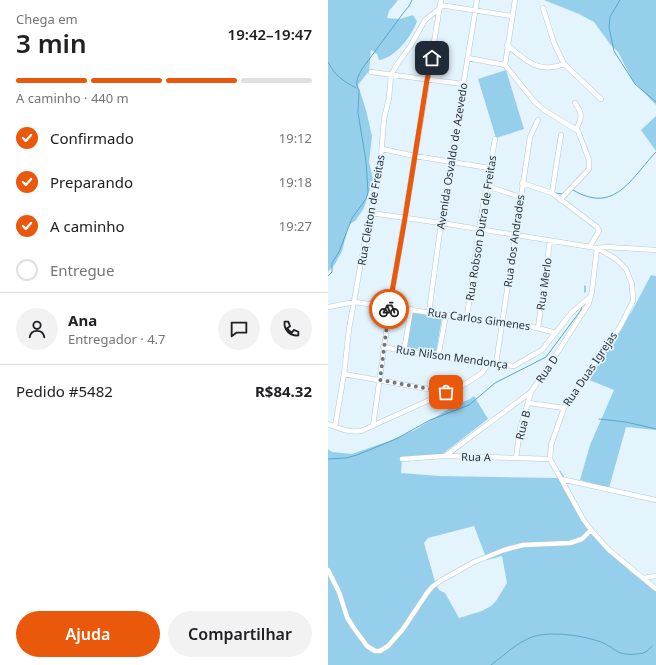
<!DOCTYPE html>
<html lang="pt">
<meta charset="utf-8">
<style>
:root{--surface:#fff;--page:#f2f2f2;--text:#202124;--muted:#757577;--line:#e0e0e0;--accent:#ea580c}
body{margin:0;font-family:"Noto Sans",sans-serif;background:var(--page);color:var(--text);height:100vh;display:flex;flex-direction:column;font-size:15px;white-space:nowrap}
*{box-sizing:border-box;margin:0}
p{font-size:13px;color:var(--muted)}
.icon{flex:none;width:22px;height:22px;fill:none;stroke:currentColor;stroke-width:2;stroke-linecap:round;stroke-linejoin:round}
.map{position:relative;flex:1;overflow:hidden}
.details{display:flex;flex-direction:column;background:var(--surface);width:328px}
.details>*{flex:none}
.pin{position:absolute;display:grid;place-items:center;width:34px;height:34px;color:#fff;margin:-17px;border-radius:8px;box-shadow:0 2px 6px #0006}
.courier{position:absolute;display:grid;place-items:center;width:40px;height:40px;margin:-20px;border:3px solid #ea580c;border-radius:50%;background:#fff;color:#222;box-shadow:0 1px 5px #0007}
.head em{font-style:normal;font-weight:600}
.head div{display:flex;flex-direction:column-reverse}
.head{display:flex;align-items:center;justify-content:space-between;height:68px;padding:0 16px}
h1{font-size:26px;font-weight:600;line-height:30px}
.bar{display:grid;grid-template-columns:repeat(4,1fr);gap:6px 4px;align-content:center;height:48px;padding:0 16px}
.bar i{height:5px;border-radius:3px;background:var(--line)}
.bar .current{background:var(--accent)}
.bar p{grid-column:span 4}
.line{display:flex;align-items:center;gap:10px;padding:0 16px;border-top:1px solid var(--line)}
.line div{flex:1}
.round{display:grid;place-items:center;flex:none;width:42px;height:42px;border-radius:21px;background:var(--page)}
ol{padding:0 16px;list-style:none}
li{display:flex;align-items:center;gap:12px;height:44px}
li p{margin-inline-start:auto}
li .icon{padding:4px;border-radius:50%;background:var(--accent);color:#fff;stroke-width:4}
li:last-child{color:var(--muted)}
li i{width:22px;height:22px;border:2px solid var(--line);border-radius:50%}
.cta{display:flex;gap:8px;margin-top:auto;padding:8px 16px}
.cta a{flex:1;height:46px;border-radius:24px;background:var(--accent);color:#fff;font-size:16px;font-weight:600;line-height:46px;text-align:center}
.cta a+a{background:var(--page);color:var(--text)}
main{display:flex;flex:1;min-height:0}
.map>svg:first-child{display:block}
.green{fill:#96cfeb;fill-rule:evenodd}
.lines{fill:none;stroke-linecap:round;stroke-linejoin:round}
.stream{stroke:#58a6c8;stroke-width:1}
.minor-casing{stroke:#b3c7d1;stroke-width:5.5}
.minor{stroke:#fff;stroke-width:4.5}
.done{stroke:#6c777c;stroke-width:4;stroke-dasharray:0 7.2}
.route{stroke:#ea580c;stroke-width:5}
.labels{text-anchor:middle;stroke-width:3.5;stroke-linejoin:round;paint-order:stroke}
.street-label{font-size:11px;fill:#2b3337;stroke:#e4f4fd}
</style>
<main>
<section class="details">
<div class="head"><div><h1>3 min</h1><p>Chega em</p></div><em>19:42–19:47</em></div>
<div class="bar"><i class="current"></i><i class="current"></i><i class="current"></i><i></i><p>A caminho · 440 m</p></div>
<ol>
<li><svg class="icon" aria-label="check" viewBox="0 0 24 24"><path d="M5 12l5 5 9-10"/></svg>Confirmado<p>19:12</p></li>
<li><svg class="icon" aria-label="check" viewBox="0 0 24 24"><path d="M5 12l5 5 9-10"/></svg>Preparando<p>19:18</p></li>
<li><svg class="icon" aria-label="check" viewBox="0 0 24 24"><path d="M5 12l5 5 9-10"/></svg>A caminho<p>19:27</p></li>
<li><i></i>Entregue</li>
</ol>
<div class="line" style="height:72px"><a class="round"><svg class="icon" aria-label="person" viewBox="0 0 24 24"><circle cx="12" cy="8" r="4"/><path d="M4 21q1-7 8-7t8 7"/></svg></a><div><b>Ana</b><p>Entregador · 4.7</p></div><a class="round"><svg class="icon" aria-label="chat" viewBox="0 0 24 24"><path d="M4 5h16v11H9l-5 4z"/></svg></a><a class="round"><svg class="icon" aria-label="phone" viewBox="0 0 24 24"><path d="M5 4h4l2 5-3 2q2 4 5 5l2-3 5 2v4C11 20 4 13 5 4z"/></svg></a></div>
<div class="line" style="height:52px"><div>Pedido #5482</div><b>R$84.32</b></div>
<div class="cta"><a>Ajuda</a><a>Compartilhar</a></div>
</section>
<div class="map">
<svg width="328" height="665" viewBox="0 0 328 665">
<rect width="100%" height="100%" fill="#e4f4fd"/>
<path class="green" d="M0 0H70L61 11 59 18 72 19 85 15 89 21C84 36 67 58 51 60L49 54 43 50 41 71 30 85 38 110 44 136 41 162 45 179 36 208 28 220 21 225 14 251 7 264 0 272Z
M216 0H328V105L305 81 290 52 282 44 266 22 251 14Z
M178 70 196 129 168 138 150 79Z
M328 116V151L313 130Z
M323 275 328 276V430L298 427 281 488 252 480 262 445 286 390 259 379 304 311Z
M84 312 114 317 108 353 78 347Z
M146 396 160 419 113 455 74 457 73 473 111 476 229 478 232 470 237 478 239 492 266 537 303 572 328 591V665H0V449L4 452 24 454 61 441 87 430 127 405 142 399ZM146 526 159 560 174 556 179 583 168 601 163 606 154 611 131 618 121 600 117 593 111 590 107 582 96 543 100 538Z"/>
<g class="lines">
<path class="stream" d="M292 0 282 17 281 27 286 51 307 84 328 102
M0 62C8 77 14 80 28 88
M245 190C287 215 303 178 328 152
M227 193 234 194
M0 276 4 272V263L11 252 24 218 38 199 40 192 38 161 30 113 31 90C26 84 30 76 34 69L76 12 81 6 84 0
M257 292V286
M271 419 298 422 328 429
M0 459 18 458 29 455 68 439 102 420 141 405 167 383 218 357 253 310 254 305
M163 665C178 654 193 638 212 635 230 632 256 636 273 642 290 649 287 656 309 654 316 654 320 651 324 646"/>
<defs>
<path id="minor" d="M112 5 184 16
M215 8 226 43 236 64 273 99
M179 45C198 61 211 74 236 64
M140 58 177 65 206 101 216 110 250 131 261 160V169L232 200
M177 65 187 0
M43 72 135 84
M247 103C255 114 254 117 248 130
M54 149 87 156 161 168
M194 183 224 193 269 227 271 231 262 246
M159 186 192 197
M224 193 233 135
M43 213 113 223 269 248 279 247 328 250
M269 248 288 259 298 269 304 284 305 301 292 327 236 408 223 445 222 459 255 519 263 530 281 550 328 589
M0 307 27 302 174 323 210 328 228 333
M101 312 113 223 149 0
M139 317 151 229 167 139
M210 328 222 241
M55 347 110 357 186 366 214 350 244 312 263 296
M76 351 83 309
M110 357 118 315
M168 364 202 137 210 120
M16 374 117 392
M201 403 236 408
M0 424C10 428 21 433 33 431L137 384 154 373 160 364
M45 426 62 306 113 0
M7 427 16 374 21 329 37 240 52 169 56 119 61 98 63 75 68 66 83 45 97 20 111 9
M117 456 203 392 233 347 261 303 264 291 269 248
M188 458 192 429 203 392
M74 459 117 456 222 459
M233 479 328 500
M0 570 11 592 19 617 25 627 39 646 47 651H52L60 646 75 629 99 593 104 587 112 581 146 562 176 550 195 545 242 543 254 539 263 530
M315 578 328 576"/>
</defs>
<use href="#minor" class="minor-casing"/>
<use href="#minor" class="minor"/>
</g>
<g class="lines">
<path class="done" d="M61 309 52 380 118 392"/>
<path class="route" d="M61 309 77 218 99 80 104 58"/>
</g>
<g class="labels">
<g class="street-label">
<text transform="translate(124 156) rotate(-81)" y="4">Avenida Osvaldo de Azevedo</text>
<text transform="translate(43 210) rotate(-80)" y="4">Rua Cleiton de Freitas</text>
<text transform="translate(153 228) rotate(-81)" y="4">Rua Robson Dutra de Freitas</text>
<text transform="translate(186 241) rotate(-82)" y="4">Rua dos Andrades</text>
<text transform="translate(216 284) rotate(-82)" y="4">Rua Merlo</text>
<text transform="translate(151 319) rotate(8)" y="4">Rua Carlos Gimenes</text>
<text transform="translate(124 357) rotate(8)" y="4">Rua Nilson Mendonça</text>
<text transform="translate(219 369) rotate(-56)" y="4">Rua D</text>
<text transform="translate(262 369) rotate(-56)" y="4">Rua Duas Igrejas</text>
<text transform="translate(195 425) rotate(-75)" y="4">Rua B</text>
<text transform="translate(148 457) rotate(1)" y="4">Rua A</text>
</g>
</g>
</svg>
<div class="pin" style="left:118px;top:392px;background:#ea580c"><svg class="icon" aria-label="bag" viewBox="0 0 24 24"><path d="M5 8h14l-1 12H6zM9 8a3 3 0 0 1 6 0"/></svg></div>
<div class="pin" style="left:104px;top:58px;background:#1f2937"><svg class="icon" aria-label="home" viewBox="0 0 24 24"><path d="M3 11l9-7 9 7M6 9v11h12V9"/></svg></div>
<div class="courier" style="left:61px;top:309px"><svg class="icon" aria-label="bike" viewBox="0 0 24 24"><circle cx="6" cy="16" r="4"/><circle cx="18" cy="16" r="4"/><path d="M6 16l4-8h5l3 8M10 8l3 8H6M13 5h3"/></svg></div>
</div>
</main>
